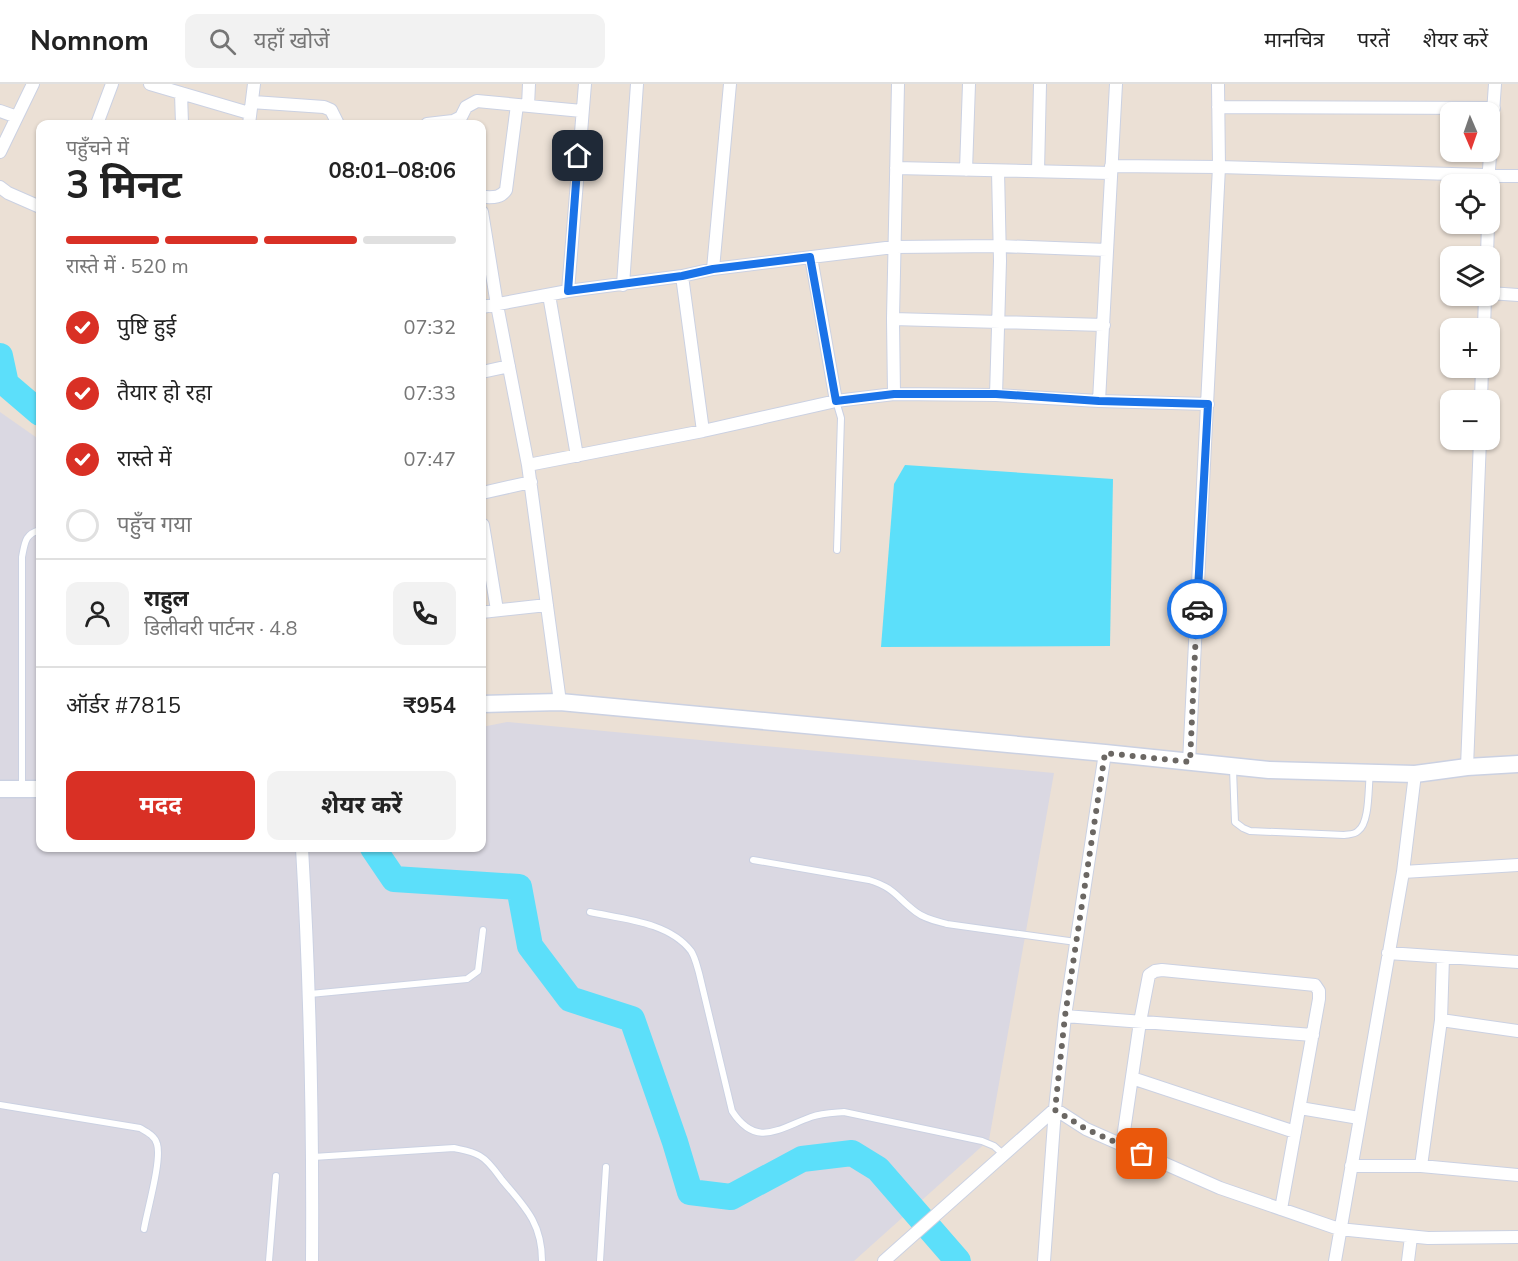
<!DOCTYPE html>
<html lang="hi">
<meta charset="utf-8">
<style>
:root{--surface:#fff;--page:#f2f2f2;--text:#222;--muted:#767676;--line:#e0e0e0;--accent:#d93025}
body{margin:0;font-family:"Nunito Sans","Noto Sans Devanagari",sans-serif;background:var(--page);color:var(--text);height:100vh;display:flex;flex-direction:column;font-size:22px;white-space:nowrap}
*{box-sizing:border-box;margin:0}
p{font-size:20px;color:var(--muted)}
.icon{flex:none;width:33px;height:33px;fill:none;stroke:currentColor;stroke-width:2;stroke-linecap:round;stroke-linejoin:round}
.map{position:relative;flex:1;overflow:hidden}
.side{position:absolute;left:36px;top:36px;width:450px;height:732px;display:flex;flex-direction:column;background:var(--surface);border-radius:12px;box-shadow:0 2px 4px #0004}
.side>*{flex:none}
.needle{width:39px;rotate:178deg}
.buttons{position:absolute;left:1440px;top:18px;display:grid;gap:12px}
.buttons a{display:grid;place-items:center;width:60px;height:60px;border-radius:12px;background:var(--surface);box-shadow:0 2px 4px #0004;font-size:30px}
.pin{position:absolute;display:grid;place-items:center;width:51px;height:51px;color:#fff;margin:-26px;border-radius:12px;box-shadow:0 3px 9px #0006}
.courier{position:absolute;display:grid;place-items:center;width:60px;height:60px;margin:-30px;border:4px solid #1a73e8;border-radius:50%;background:#fff;color:#222;box-shadow:0 2px 8px #0007}
.overview em{font-style:normal;font-weight:700}
.overview div{display:flex;flex-direction:column-reverse}
.overview{display:flex;align-items:center;justify-content:space-between;height:102px;padding:0 30px}
h1{font-size:39px;font-weight:700;line-height:45px}
.bar{display:grid;grid-template-columns:repeat(4,1fr);gap:9px 6px;align-content:center;height:72px;padding:0 30px}
.bar i{height:8px;border-radius:4px;background:var(--line)}
.bar .current{background:var(--accent)}
.bar p{grid-column:span 4}
.line{display:flex;align-items:center;gap:15px;padding:0 30px;border-top:2px solid var(--line)}
.line div{flex:1}
.round{display:grid;place-items:center;flex:none;width:63px;height:63px;border-radius:12px;background:var(--page)}
ol{padding:0 30px;list-style:none}
li{display:flex;align-items:center;gap:18px;height:66px}
li p{margin-inline-start:auto}
li .icon{padding:6px;border-radius:50%;background:var(--accent);color:#fff;stroke-width:4}
li:last-child{color:var(--muted)}
li i{width:33px;height:33px;border:3px solid var(--line);border-radius:50%}
.cta{display:flex;gap:12px;margin-top:auto;padding:12px 30px}
.cta a{flex:1;height:69px;border-radius:12px;background:var(--accent);color:#fff;font-size:24px;font-weight:700;line-height:69px;text-align:center}
.cta a+a{background:var(--page);color:var(--text)}
header{display:flex;align-items:center;gap:36px;box-sizing:border-box;height:84px;padding:0 30px;background:var(--surface);border-bottom:2px solid var(--line)}
header strong{font-size:28px}
nav{display:flex;gap:33px;margin-inline-start:auto;font-size:21px}
.search{width:420px;height:54px;background:var(--page);display:flex;align-items:center;gap:15px;box-sizing:border-box;padding:0 21px;border-radius:12px;color:var(--muted);font-size:22px}
.map>svg:first-child{display:block}
.industrial{fill:#dad8e2}
.water{fill:#5cdffa}
.lines{fill:none;stroke-linecap:round;stroke-linejoin:round}
.river{stroke:#5cdffa;stroke-width:26}
.lane-casing{stroke:#cbd1e2;stroke-width:8}
.street-casing{stroke:#cbd1e2;stroke-width:14}
.secondary-casing{stroke:#cbd1e2;stroke-width:19}
.lane{stroke:#fff;stroke-width:6}
.street{stroke:#fff;stroke-width:12}
.secondary{stroke:#fff;stroke-width:16}
.done{stroke:#6b6763;stroke-width:6;stroke-dasharray:0 10.8}
.route{stroke:#1a73e8;stroke-width:8}
</style>
<header>
<strong>Nomnom</strong>
<div class="search"><svg class="icon" aria-label="search" viewBox="0 0 24 24"><circle cx="10" cy="10" r="6"/><path d="M15 15l6 6"/></svg>यहाँ खोजें</div>
<nav><a>मानचित्र</a><a>परतें</a><a>शेयर करें</a></nav>
</header>
<div class="map">
<svg width="1518" height="1177" viewBox="0 0 1518 1177">
<rect width="100%" height="100%" fill="#ebe0d5"/>
<path class="industrial" d="M0 328 40 356V764H482V643L507 638 1054 689 989 1056 854 1177H0Z"/>
<path class="water" d="M905 381 1113 395 1110 562 881 563 894 400Z"/>
<g class="lines">
<path class="river" d="M0 272 6 300 40 329
M373 764 394 795 519 803 530 862 570 915 632 935 675 1058 690 1108 731 1113 802 1075 852 1069 878 1085 958 1177"/>
<defs>
<path id="lane" d="M836 317 841 334 837 466
M1233 685 1235 738 1243 744 1250 747 1344 751C1349 750 1354 751 1358 747 1370 739 1368 703 1370 689
M22 703V473C25 458 25 450 40 446
M753 776 869 796C895 804 896 813 916 828 925 835 936 837 947 840L1076 858
M590 828C623 835 669 838 691 867 695 873 697 882 699 889L732 1027C756 1064 778 1045 811 1033 822 1029 832 1029 844 1028L982 1057 994 1062 1003 1070
M310 910 467 895 478 887 483 846
M0 1021 140 1044C147 1048 155 1052 157 1060 162 1076 147 1127 144 1145
M313 1073 454 1064C463 1066 472 1067 480 1072 489 1077 496 1088 502 1096 525 1123 542 1139 542 1177
M269 1177 276 1092
M600 1177 606 1083"/>
<path id="street" d="M150 0 249 29
M181 9 182 40
M252 18 324 23 331 26 338 40
M528 22 529 0
M1218 23 1494 24
M0 27 17 33
M97 40 112 0
M249 40 254 0
M427 40 453 37 461 33 466 23 477 17 582 27
M0 68 33 0
M1111 82 1219 83 1518 92
M896 84 1111 89
M966 86 969 0
M1038 87 1040 0
M1488 100 1495 0
M0 103 8 109 40 123
M482 113C491 113 500 115 506 106L517 21
M482 128 497 221 528 381 560 618
M1487 172 1488 140
M811 173 836 317
M713 185 730 0
M682 192 703 347
M623 201 637 0
M568 207 585 0
M1490 209 1518 211
M549 211 577 372
M482 223 568 207 682 192 713 185 894 163 1000 162 1107 166
M893 235 1104 241
M1484 244 1485 212
M482 288 509 282
M894 310 893 235 898 0
M996 311 1000 177 998 87
M1481 316 1482 284
M1099 317 1116 0
M528 381 703 347 836 317 894 310 996 311 1099 317 1208 320
M482 409 531 398
M483 441 497 526
M482 528 547 521
M1189 678 1219 83 1218 0
M1467 683 1480 356
M302 764C310 901 313 1039 312 1177
M1403 788 1518 781
M1388 869 1518 878
M1443 873 1441 936 1421 1082 1518 1091
M1065 932 1313 951
M1441 936 1518 947
M1132 994 1295 1048
M1300 1024 1359 1034
M1122 1061 1140 938 1149 891 1155 887 1162 886 1315 901 1319 907V915L1281 1125
M1351 1082H1421
M884 1177 1055 1025 1086 1045 1220 1104 1339 1145 1428 1154 1518 1153
M1044 1177 1055 1025 1065 932 1105 669
M1335 1177 1403 788 1415 690
M1408 1177 1411 1153"/>
<path id="secondary" d="M482 620 560 618 1105 669 1269 686 1415 690 1467 683 1518 680
M0 705H40"/>
</defs>
<use href="#lane" class="lane-casing"/>
<use href="#street" class="street-casing"/>
<use href="#secondary" class="secondary-casing"/>
<use href="#lane" class="lane"/>
<use href="#street" class="street"/>
<use href="#secondary" class="secondary"/>
</g>
<g class="lines">
<path class="done" d="M1142 1070 1086 1045 1055 1026 1065 932 1105 669 1190 678 1197 525"/>
<path class="route" d="M578 72 568 207 682 192 713 185 810 173 836 317 894 310H996L1099 317 1208 320 1197 525"/>
</g>
</svg>
<div class="buttons">
<a><svg class="needle" viewBox="-14 -14 28 28"><path d="M0-13l5 13h-10z" fill="#e53935"/><path d="M0 13l5-13h-10z" fill="#767676"/></svg></a>
<a><svg class="icon" aria-label="locate" viewBox="0 0 24 24"><circle cx="12" cy="12" r="6"/><path d="M12 2v4M12 18v4M2 12h4M18 12h4"/></svg></a>
<a><svg class="icon" aria-label="layers" viewBox="0 0 24 24"><path d="M12 4l9 5-9 5-9-5zM3 14l9 5 9-5"/></svg></a>
<a>+</a>
<a>−</a>
</div>
<div class="pin" style="left:1142px;top:1070px;background:#ea580c"><svg class="icon" aria-label="bag" viewBox="0 0 24 24"><path d="M5 8h14l-1 12H6zM9 8a3 3 0 0 1 6 0"/></svg></div>
<div class="pin" style="left:578px;top:72px;background:#1f2937"><svg class="icon" aria-label="home" viewBox="0 0 24 24"><path d="M3 11l9-7 9 7M6 9v11h12V9"/></svg></div>
<div class="courier" style="left:1197px;top:525px"><svg class="icon" aria-label="car" viewBox="0 0 24 24"><path d="M5 17H2v-5l4-1 3-4h7l3 4 3 1v5h-3M9 17h6M6 11h13"/><circle cx="7" cy="17" r="2"/><circle cx="17" cy="17" r="2"/></svg></div>
<section class="side">
<div class="overview"><div><h1>3 मिनट</h1><p>पहुँचने में</p></div><em>08:01–08:06</em></div>
<div class="bar"><i class="current"></i><i class="current"></i><i class="current"></i><i></i><p>रास्ते में · 520 m</p></div>
<ol>
<li><svg class="icon" aria-label="check" viewBox="0 0 24 24"><path d="M5 12l5 5 9-10"/></svg>पुष्टि हुई<p>07:32</p></li>
<li><svg class="icon" aria-label="check" viewBox="0 0 24 24"><path d="M5 12l5 5 9-10"/></svg>तैयार हो रहा<p>07:33</p></li>
<li><svg class="icon" aria-label="check" viewBox="0 0 24 24"><path d="M5 12l5 5 9-10"/></svg>रास्ते में<p>07:47</p></li>
<li><i></i>पहुँच गया</li>
</ol>
<div class="line" style="height:108px"><a class="round"><svg class="icon" aria-label="person" viewBox="0 0 24 24"><circle cx="12" cy="8" r="4"/><path d="M4 21q1-7 8-7t8 7"/></svg></a><div><b>राहुल</b><p>डिलीवरी पार्टनर · 4.8</p></div><a class="round"><svg class="icon" aria-label="phone" viewBox="0 0 24 24"><path d="M5 4h4l2 5-3 2q2 4 5 5l2-3 5 2v4C11 20 4 13 5 4z"/></svg></a></div>
<div class="line" style="height:78px"><div>ऑर्डर #7815</div><b>₹954</b></div>
<div class="cta"><a>मदद</a><a>शेयर करें</a></div>
</section>
</div>
